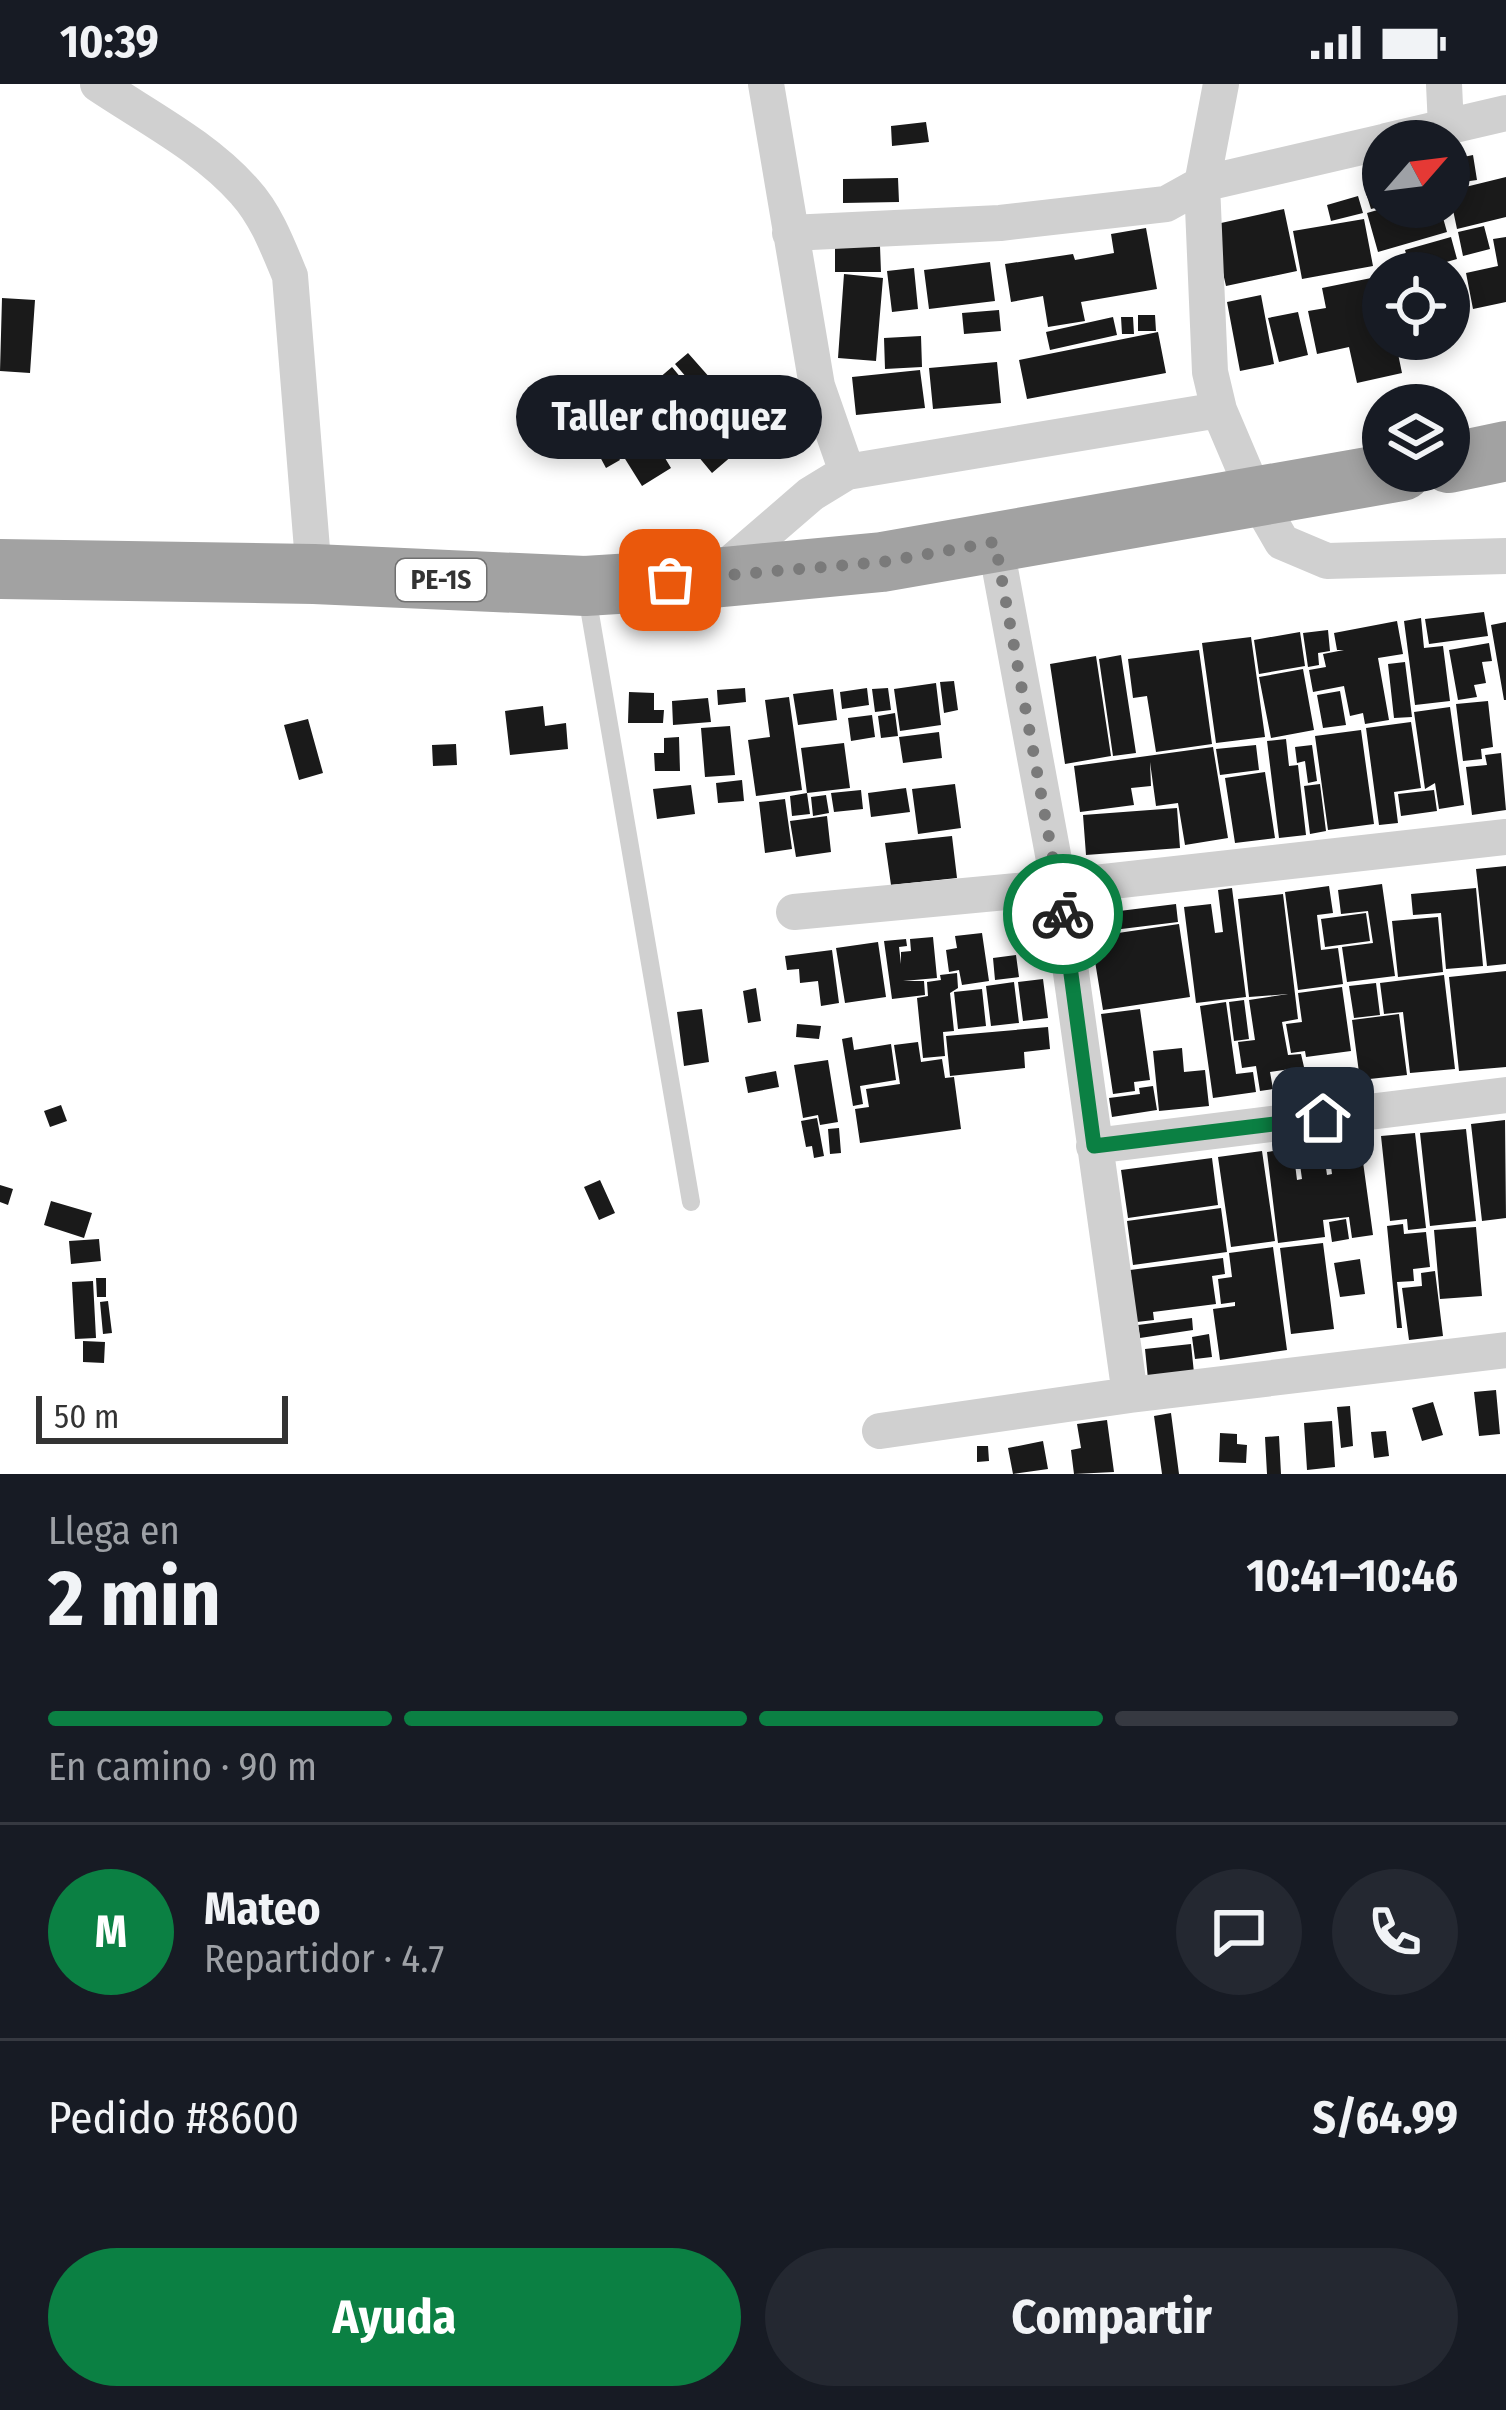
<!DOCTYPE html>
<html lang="es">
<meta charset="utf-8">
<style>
:root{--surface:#171b24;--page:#242831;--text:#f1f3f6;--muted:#9ea1a6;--line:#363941;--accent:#0b8043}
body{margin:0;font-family:"Fira Sans Condensed",sans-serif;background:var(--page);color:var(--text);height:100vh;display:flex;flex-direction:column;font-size:45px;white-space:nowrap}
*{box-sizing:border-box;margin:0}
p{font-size:39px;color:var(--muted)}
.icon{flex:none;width:66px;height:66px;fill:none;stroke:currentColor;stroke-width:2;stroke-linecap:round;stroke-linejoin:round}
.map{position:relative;height:1390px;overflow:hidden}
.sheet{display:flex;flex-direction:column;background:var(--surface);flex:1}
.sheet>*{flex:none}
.needle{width:78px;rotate:62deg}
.tools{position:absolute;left:1362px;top:36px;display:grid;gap:24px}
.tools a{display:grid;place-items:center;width:108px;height:108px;border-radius:50%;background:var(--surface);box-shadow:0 6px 18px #0003;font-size:60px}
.scale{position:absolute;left:36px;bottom:30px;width:252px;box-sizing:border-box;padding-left:12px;border:6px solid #333;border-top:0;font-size:33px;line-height:42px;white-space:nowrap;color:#333;-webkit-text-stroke:9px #fff;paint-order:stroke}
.pin{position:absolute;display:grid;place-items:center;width:102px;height:102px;color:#fff;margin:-51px;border-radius:24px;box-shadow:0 6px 18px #0006}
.courier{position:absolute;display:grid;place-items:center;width:120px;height:120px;margin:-60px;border:9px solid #0b8043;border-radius:50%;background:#fff;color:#222;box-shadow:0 3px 15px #0007}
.bubble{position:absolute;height:84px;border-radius:42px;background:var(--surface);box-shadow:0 6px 18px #0003;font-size:39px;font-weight:700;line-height:84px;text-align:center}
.headline em{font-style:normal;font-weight:700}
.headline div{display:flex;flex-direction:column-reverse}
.headline{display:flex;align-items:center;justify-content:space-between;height:204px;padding:0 48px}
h1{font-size:78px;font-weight:700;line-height:90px}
.bar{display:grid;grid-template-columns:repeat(4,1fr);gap:18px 12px;align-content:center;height:144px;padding:0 48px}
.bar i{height:15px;border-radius:9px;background:var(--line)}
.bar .current{background:var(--accent)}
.bar p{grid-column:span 4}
.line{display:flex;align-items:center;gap:30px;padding:0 48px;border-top:3px solid var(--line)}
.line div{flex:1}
.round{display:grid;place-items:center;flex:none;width:126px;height:126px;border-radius:63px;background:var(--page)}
.button{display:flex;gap:24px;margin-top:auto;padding:24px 48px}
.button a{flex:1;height:138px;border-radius:72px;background:var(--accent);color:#fff;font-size:48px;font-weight:700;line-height:138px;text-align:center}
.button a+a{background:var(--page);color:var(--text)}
.status{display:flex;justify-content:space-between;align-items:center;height:84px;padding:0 60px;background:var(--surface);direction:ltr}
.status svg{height:33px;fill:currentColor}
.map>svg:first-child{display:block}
.building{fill:#1a1a1a}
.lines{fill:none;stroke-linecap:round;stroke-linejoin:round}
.service{stroke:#d0d0d0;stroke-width:18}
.minor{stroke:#d0d0d0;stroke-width:36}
.trunk{stroke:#a2a2a2;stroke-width:60}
.done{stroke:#7a7a7a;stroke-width:12;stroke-dasharray:0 21.6}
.route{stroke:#0b8043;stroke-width:15}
.labels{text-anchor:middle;stroke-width:12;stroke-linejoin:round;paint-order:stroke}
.shield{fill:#fff;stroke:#707070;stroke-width:3}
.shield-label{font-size:27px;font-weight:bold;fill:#333}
</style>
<div class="status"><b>10:39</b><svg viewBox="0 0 49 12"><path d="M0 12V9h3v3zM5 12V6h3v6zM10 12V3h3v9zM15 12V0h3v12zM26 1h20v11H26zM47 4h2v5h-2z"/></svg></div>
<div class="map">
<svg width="1506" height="1390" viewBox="0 0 1506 1390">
<rect width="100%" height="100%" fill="#fff"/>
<path class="building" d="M926 38 929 58 892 62 891 42Z
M1473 71 1477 96 1449 100V76Z
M1506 93V133L1457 145 1449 107Z
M898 94 899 118 843 119V95Z
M1383 104V122L1371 125 1366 109Z
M1358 112 1363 129 1331 137 1327 121Z
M1388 123H1440L1447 148 1378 168 1367 129Z
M1284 125 1297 187 1226 202 1212 141Z
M1364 135 1373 182 1302 195 1293 147Z
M1484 142 1490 165 1463 172 1458 148Z
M1146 144 1157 205 1081 218 1085 237 1048 243 1043 212 1011 218 1005 180 1073 170 1075 176 1114 169 1111 150Z
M1451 153 1457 175 1411 188 1405 166Z
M1506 153V218L1473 225 1466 189 1498 182 1493 155Z
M880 162 881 188H835V163Z
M990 178 995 217 929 225 924 186Z
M914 184 918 225 892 228 887 187Z
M844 190 883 194 876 277 838 274Z
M1381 192 1383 255H1395L1402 289 1357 299 1349 263 1317 270 1308 227 1326 224 1322 204Z
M1456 194 1465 231 1449 235V196Z
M1261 211 1274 280 1240 287 1227 218Z
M2 214 35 216 30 289 0 287Z
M999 226 1001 247 964 250 962 229Z
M1298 228 1308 271 1279 278 1268 234Z
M1138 231H1155L1156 247H1138Z
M1113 233 1117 251 1050 266 1046 248Z
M1121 233H1133L1134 250H1122Z
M1158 248 1166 289 1027 315 1019 276Z
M921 252 922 283 885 285 884 254Z
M688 269 718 303 705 315 675 280Z
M997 278 1001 319 933 325 929 284Z
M672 283 740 365 712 389 644 307Z
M920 286 925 324 856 331 852 293Z
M573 307 584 323 570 332 559 316Z
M599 337 620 376 606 384 585 345Z
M629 343 640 362 653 354 671 384 642 402 612 354Z
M1484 528 1488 552 1429 560 1425 535Z
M1421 534 1424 564 1443 562 1450 617 1415 621 1404 537Z
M1397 537 1403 570 1378 574 1389 636 1365 640 1363 629 1350 632 1344 602 1313 608 1309 586 1326 583 1323 570 1344 566H1337L1334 549Z
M1506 538V616H1504L1491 541Z
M1328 546 1330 567 1318 569 1319 581 1308 583 1303 549Z
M1300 548 1305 582 1259 590 1254 556Z
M1251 553 1265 653 1216 659 1202 559Z
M1489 559 1492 577 1482 578 1486 599 1474 601 1477 613 1458 616 1449 566Z
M1199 566 1212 660 1156 668 1147 612 1133 614 1128 575Z
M1121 571 1136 669 1113 672 1099 575Z
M1096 572 1111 672 1065 680 1050 580Z
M1405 578 1412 633 1394 634 1388 580Z
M1303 585 1314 646 1271 654 1259 593Z
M954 597 958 626 944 629 940 598Z
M936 599 941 641 900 647 894 605Z
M745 604 746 618 718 621 717 606Z
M867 604 869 621 842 625 840 608Z
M888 604 891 626 875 628 872 605Z
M833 605 837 636 798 641 793 610Z
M1340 607 1346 641 1323 644 1317 611Z
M629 608 654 609V626H664L663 639H628Z
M789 613 802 706 756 712 748 656 770 653 765 616Z
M708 614 711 638 673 641 672 617Z
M1488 617 1493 663 1481 665 1482 675 1463 677 1456 620Z
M543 622 545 642 566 639 568 665 510 671 505 627Z
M1450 623 1464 721 1439 725 1435 699 1425 705 1414 628Z
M895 629 898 652 881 654 878 632Z
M872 631 875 653 851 657 848 634Z
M308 635 323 689 299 696 284 641Z
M1411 638 1421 704 1394 708 1398 739 1379 741 1366 644Z
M730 642 735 691 705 693 701 644Z
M1361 646 1374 740 1328 746 1315 652Z
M939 648 942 674 903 679 899 653Z
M679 653 680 687H655L654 669H664V654Z
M1286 655 1289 682 1298 681 1306 751 1279 754 1267 657Z
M844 659 850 704 807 709 810 730 792 732 790 712 807 709 801 664Z
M456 660 457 681 433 682 432 661Z
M1256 661 1259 686 1220 691 1216 665Z
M1312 661 1317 697 1308 699 1305 677 1297 679 1295 663Z
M1213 663 1228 754 1185 761 1178 719 1156 722 1150 678 1151 702 1131 704 1134 721 1080 728 1074 682Z
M1501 669 1506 726 1472 731 1466 683 1487 681 1485 671Z
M1265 688 1275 754 1235 759 1225 694Z
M742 696 744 717 718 719 716 699Z
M955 700 961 744 918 750 912 705Z
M1320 700 1326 747 1310 750 1304 702Z
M691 701 695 730 657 735 653 705Z
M906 704 910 728 871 733 868 709Z
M861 706 863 725 834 728 831 709Z
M1434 706 1437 727 1401 732 1398 710Z
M826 711 829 729 813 732 811 713Z
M785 715 792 765 765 769 759 718Z
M1177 724 1180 764 1086 771 1083 731Z
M827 732 831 768 796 773 790 737Z
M952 752 957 794 891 801 885 759Z
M1506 782V880L1487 882 1476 785Z
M1382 800 1395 892 1347 898 1342 863 1373 859 1368 827 1341 830 1338 806Z
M1329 802 1333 829 1317 831 1321 866 1338 864 1343 900 1298 906 1285 808Z
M1232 804 1246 913 1196 919 1184 823 1211 820 1215 849 1223 848 1218 806Z
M1476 804 1483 882 1446 885 1441 829 1413 831 1411 810Z
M1283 810 1298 935 1282 938 1288 971 1301 970 1304 983 1270 988 1273 1005 1260 1007 1256 982 1242 984 1238 958 1255 956 1249 916 1288 910 1249 913 1238 815Z
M1176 820 1178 838 1089 849 1087 831Z
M1366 829 1370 857 1325 863 1321 835Z
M1438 833 1443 888 1398 893 1392 837Z
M1179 840 1190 913 1103 926 1091 853Z
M982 849 989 897 962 901 959 886 949 888 946 866 957 864 955 852Z
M933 853 937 894 903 897H924L925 911 892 915 884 857 906 855 907 862 899 863 901 880V868L911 867 910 855Z
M878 858 886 913 845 919 836 864Z
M832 866 839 919 821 922 818 897 800 899 799 885 787 886 785 872Z
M1016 871 1019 893 995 896 993 874Z
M1506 887V983L1459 987 1449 893Z
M957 889 958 904 950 909 954 947 943 948 945 972 923 974 917 914 928 912 927 898 941 896 940 891Z
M1444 891 1455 985 1410 989 1403 928 1384 930 1380 899Z
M1043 895 1048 934 1023 937 1018 898Z
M1014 898 1019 939 991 942 986 902Z
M1376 899 1380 931 1354 934 1349 902Z
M1342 903 1351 967 1306 973 1305 967 1291 969 1286 940 1302 938 1298 909Z
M756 904 761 937 748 939 743 907Z
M982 905 986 942 958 945 954 908Z
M1244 916 1249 955 1234 957 1229 918Z
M1226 918 1236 990 1253 988 1256 1008 1213 1014 1200 922Z
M702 925 709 978 684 982 677 928Z
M1140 925 1150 996 1134 998 1135 1007 1113 1010 1101 930Z
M1399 930 1407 991 1360 996 1352 936Z
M797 940 821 942 819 955 796 953Z
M1048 943 1050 965 1024 968 1025 984 950 992 946 952Z
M852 953 854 966 891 960 896 996 860 1002 863 1020 853 1022 842 955Z
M918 958 921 978 942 975 945 994 954 993 961 1045 860 1059 855 1025 869 1023 866 1005 900 1000 894 961Z
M1182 964 1184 988 1205 986 1209 1022 1159 1027 1153 967Z
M828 976 838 1038 820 1041 818 1031 803 1034 794 981Z
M776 987 779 1003 748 1009 745 993Z
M1153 1002 1157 1026 1112 1033 1109 1014 1140 1010 1139 1004Z
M61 1021 67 1037 50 1043 44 1027Z
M817 1034 824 1072 814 1074 812 1062 806 1063 801 1037Z
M1505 1036 1506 1134 1482 1137 1471 1040Z
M839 1044 841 1069 830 1070 828 1045Z
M1466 1045 1476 1137 1430 1142 1420 1049Z
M1415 1049 1426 1144 1408 1146 1407 1135 1390 1137 1381 1052Z
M1360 1056 1373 1151 1352 1154 1349 1133 1323 1136 1325 1153 1278 1159 1267 1068 1293 1064 1297 1096 1302 1095 1298 1066 1323 1063 1327 1091 1332 1090 1328 1060Z
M1262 1067 1275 1157 1231 1163 1218 1073Z
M1212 1074 1218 1121 1128 1134 1121 1086Z
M600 1096 615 1129 599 1136 584 1103Z
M0 1101 13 1105 8 1121 0 1118Z
M51 1117 92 1129 84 1154 44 1141Z
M1221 1124 1227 1168 1133 1181 1127 1137Z
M1346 1135 1349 1155 1332 1158 1329 1138Z
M1403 1140 1404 1150 1426 1148 1430 1183 1413 1185 1414 1197 1397 1198 1402 1244H1397L1387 1142Z
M1476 1143 1482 1212 1440 1215 1434 1146Z
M99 1155 101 1177 71 1180 69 1157Z
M1323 1159 1334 1245 1291 1250 1280 1164Z
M1273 1163 1287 1266 1220 1276 1213 1225 1235 1222V1218L1221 1220 1218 1195 1232 1193 1229 1169Z
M1223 1174 1225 1190 1212 1192 1216 1220 1153 1228 1154 1236 1137 1238 1130 1186Z
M1360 1175 1365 1210 1340 1213 1334 1179Z
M1435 1187 1443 1252 1409 1256 1402 1204 1422 1202 1421 1189Z
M96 1194H106V1213H97Z
M93 1197 96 1254 75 1255 72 1198Z
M108 1217 112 1249 103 1250 100 1218Z
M1192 1234 1193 1246 1140 1254 1138 1241Z
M1209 1250 1212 1273 1195 1275 1192 1253Z
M83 1257 105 1258 104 1279 83 1278Z
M1191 1260 1194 1289 1148 1295 1145 1265Z
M1496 1306 1500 1350 1479 1352 1474 1308Z
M1433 1318 1443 1351 1422 1357 1412 1324Z
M1350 1322 1353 1362 1341 1364 1337 1323Z
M1171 1329 1179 1390H1162L1154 1332Z
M1107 1336 1114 1388 1074 1390 1071 1366 1081 1364 1077 1340Z
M1332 1337 1335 1383 1307 1386 1304 1339Z
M1386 1347 1389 1372 1374 1374 1371 1348Z
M1220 1349 1237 1350V1360L1247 1361 1246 1379 1219 1378Z
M1279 1352 1281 1390H1267L1265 1353Z
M1043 1357 1048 1385 1013 1390 1008 1364Z
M977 1362H988L989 1377 977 1378Z"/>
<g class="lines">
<path class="service" d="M587 512 691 1118"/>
<path class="minor" d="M98 0C147 33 206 63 245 108 266 131 278 163 290 192L314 490
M766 0 817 302 847 388
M1221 0 1202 100 1210 288 1219 326 1256 413 1282 458 1327 477 1506 472
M1444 0 1446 43
M1386 57 1506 29
M790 149 1000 139 1166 120 1202 100 1383 58
M995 458 1059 803 1130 1311
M716 492 811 410 847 388 1219 326
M794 828 1059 803 1506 753
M1094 1062 1506 1011
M880 1347 1130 1311 1506 1266"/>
<path class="trunk" d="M1449 379 1506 367
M0 485 314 490 585 502 713 494 882 478 1402 387"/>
</g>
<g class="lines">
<path class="done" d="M670 496 882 478 995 458 1063 830"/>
<path class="route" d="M1063 830 1094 1062 1323 1034"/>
</g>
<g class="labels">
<rect class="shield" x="396" y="475" width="90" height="42" rx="9"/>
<g class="shield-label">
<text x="441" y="505">PE-1S</text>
</g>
</g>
</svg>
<div class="tools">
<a><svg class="needle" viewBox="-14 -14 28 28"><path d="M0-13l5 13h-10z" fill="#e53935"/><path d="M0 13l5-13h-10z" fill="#9ea1a6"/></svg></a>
<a><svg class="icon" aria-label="locate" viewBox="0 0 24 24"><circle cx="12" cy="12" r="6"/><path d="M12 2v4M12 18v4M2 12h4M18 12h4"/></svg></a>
<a><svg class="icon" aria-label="layers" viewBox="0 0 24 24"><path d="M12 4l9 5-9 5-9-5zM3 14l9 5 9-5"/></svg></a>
</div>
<div class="scale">50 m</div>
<div class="pin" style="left:670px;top:496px;background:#ea580c"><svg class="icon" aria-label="bag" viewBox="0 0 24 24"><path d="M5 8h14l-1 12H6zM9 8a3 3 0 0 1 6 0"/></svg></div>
<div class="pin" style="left:1323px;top:1034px;background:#1f2937"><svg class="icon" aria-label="home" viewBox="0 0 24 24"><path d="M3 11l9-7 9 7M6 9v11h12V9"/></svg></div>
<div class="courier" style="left:1063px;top:830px"><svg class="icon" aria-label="bike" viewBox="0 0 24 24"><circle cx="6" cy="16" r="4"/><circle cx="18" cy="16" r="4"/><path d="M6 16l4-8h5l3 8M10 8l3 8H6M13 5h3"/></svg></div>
<div class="bubble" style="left:516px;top:291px;width:306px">Taller choquez</div>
</div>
<section class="sheet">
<div class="headline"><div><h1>2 min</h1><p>Llega en</p></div><em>10:41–10:46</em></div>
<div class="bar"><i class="current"></i><i class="current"></i><i class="current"></i><i></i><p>En camino · 90 m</p></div>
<div class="line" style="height:216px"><b class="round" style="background:var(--accent);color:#fff">M</b><div><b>Mateo</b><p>Repartidor · 4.7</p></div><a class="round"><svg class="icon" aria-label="chat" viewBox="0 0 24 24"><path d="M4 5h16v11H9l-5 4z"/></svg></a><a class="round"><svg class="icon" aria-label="phone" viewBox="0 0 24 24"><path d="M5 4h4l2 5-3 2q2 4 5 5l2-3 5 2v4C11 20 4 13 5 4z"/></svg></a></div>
<div class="line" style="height:156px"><div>Pedido #8600</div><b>S/64.99</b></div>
<div class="button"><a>Ayuda</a><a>Compartir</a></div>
</section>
